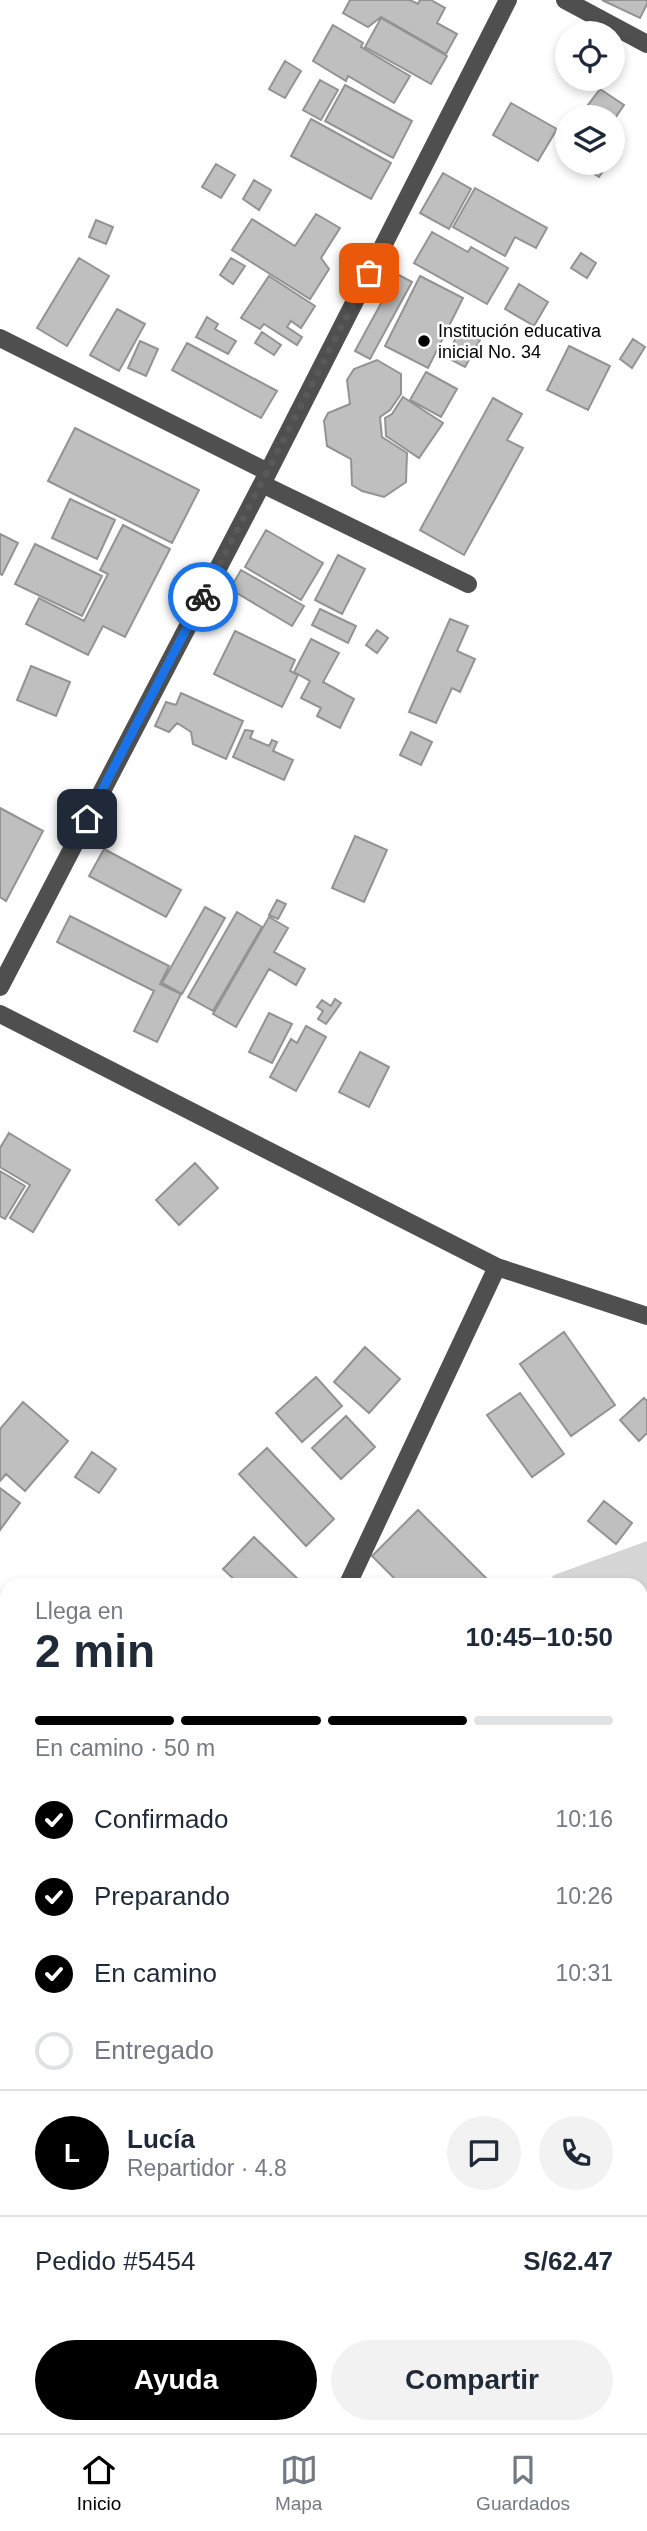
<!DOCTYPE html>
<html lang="es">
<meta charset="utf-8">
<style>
:root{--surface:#fff;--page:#f2f2f3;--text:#1f2937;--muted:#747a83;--line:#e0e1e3;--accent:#000}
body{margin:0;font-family:Helvetica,sans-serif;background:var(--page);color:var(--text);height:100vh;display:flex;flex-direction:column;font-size:26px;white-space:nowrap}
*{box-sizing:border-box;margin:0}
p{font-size:23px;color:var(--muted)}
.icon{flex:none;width:38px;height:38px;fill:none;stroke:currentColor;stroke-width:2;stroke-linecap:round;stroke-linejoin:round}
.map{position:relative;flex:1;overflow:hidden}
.panel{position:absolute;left:0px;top:1578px;width:648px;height:856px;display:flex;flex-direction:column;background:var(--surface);border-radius:21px 21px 0 0;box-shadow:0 4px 10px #0003}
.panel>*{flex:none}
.buttons{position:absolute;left:555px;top:21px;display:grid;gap:14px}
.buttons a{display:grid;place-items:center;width:70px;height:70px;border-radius:50%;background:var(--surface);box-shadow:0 4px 10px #0003;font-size:35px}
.pin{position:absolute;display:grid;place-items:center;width:60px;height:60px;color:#fff;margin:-30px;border-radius:14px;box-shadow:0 4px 10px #0006}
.courier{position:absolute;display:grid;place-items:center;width:70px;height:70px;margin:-35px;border:5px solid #1a73e8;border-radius:50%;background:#fff;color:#222;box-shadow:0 2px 9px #0007}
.head em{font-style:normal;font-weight:700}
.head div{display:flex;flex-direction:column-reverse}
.head{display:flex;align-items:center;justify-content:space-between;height:119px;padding:0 35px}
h1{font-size:46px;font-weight:700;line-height:52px}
.bar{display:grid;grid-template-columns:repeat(4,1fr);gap:10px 7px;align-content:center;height:84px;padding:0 35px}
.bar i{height:9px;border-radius:5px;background:var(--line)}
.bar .current{background:var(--accent)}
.bar p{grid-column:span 4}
.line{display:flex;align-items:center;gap:18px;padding:0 35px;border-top:2px solid var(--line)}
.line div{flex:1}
.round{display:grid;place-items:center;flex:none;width:74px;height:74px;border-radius:37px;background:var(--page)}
ol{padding:0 35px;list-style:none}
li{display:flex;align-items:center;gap:21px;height:77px}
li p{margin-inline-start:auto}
li .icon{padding:7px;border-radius:50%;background:var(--accent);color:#fff;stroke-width:4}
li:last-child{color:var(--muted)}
li i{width:38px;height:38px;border:4px solid var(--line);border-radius:50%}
.primary-button{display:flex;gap:14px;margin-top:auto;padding:14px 35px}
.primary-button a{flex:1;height:80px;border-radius:42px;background:var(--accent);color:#fff;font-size:28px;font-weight:700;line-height:80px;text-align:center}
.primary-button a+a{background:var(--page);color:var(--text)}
.menu{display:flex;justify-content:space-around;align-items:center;height:98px;border-top:2px solid var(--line);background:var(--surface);font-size:19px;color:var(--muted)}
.menu a{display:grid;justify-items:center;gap:4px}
.menu .current{color:var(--accent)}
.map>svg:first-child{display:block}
.green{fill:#d6d6d6}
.water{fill:#9d9d9d}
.building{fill:#bfbfbf;stroke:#939393;stroke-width:2}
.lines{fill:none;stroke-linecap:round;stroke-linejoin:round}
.minor{stroke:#4f4f4f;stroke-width:18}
.done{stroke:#595959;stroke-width:7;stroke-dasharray:0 12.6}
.route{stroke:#1a73e8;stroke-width:9}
.poi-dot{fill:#000;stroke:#fff;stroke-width:2.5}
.labels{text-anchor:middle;stroke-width:5;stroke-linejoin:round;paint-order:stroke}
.poi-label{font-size:18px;fill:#000;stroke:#fff;text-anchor:start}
</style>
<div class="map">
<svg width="647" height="2433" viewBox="0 0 647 2433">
<rect width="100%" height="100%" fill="#fff"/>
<path class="green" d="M647 1541V2433H157L156 2427H640V1586L546 1585 554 1575Z"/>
<path class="water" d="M0 2311 7 2315V2427H58L60 2433H0Z"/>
<path class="building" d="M350 0H410L418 4 420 0H431L445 8 437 23 457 34 446 54 381 17 368 27 343 13Z
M602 0H647V4L640 18Z
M381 18 447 56 431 84 365 47Z
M333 25 363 43 361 47 410 76 394 103 348 76 346 81 313 61Z
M285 61 301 71 285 98 269 89Z
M320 80 338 90 321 120 303 110Z
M345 85 412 121 393 158 325 121Z
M600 89 624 105 613 121 612 117H606L588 105Z
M511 103 557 129 538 161 493 135Z
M311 119 391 163 371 199 291 156Z
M577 163H609L599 177Z
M216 164 235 175 221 198 202 187Z
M443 173 471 189 449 229 420 213Z
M254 180 271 190 259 210 243 199Z
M475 188 547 228 536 248 515 237 505 256 453 227Z
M316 214 340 228 321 258 329 269 310 299 232 250 252 219 295 246Z
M96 220 113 227 106 244 89 237Z
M432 232 468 252 471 247 508 268 487 304 414 263Z
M581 253 596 263 587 278 571 268Z
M79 258 109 276 67 346 37 328Z
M231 258 245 266 233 284 220 275Z
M397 274 412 282 370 359 355 351Z
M269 276 315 306 301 328 291 321 287 327 302 337 297 345 264 324 260 329 241 318Z
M420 276 463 298 428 368 385 346Z
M519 284 548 302 534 326 505 309Z
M117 309 145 324 119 371 90 355Z
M207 317 218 324 215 329 236 341 228 354 196 337Z
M460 330 480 340 465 367 446 357Z
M262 332 281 345 274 355 255 343Z
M633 339 645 347 632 368 620 359Z
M140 341 158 349 146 376 128 368Z
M187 343 277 391 261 418 172 370Z
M569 346 610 366 588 410 547 390Z
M377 360 401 374V394L390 410 380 417 382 437 407 453 406 482 384 497 362 491 352 485 351 459 327 446 324 421 328 413 350 404 347 380 354 369Z
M426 372 457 389 441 417 410 400Z
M403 397 443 423 419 458 386 436 385 418 392 414Z
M493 398 522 414 507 440 523 448 464 555 420 530Z
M75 428 199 490 172 543 48 481Z
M70 499 115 520 97 559 52 538Z
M123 525 170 549 125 637 103 626 88 655 26 624 39 598 84 621 108 574 100 570Z
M266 530 323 563 301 600 245 567Z
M0 534 18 543 2 575 0 574Z
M35 544 102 576 82 616 15 584Z
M338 555 365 569 342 614 315 600Z
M241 570 304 606 292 626 230 589Z
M320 609 356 626 348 643 312 625Z
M450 619 468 626 457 651 475 659 460 692 452 688 436 723 409 712Z
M377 630 388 638 377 653 366 645Z
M235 631 295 660 290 671 298 675 282 707 214 674Z
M311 639 339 653 323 682 354 699 340 728 317 716 321 708 301 698 310 681 294 672Z
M31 666 70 682 56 716 17 700Z
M181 693 243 721 226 759 193 744 191 732 177 723 169 732 155 726 166 702 176 705Z
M245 730 253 731 250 738 269 746 272 740 277 742 273 751 293 760 284 780 233 757Z
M411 732 432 742 421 765 400 755Z
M0 808 43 831 6 901 0 897Z
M355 836 387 850 364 902 332 888Z
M104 849 181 890 166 917 89 876Z
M277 900 286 904 278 919 269 915Z
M205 907 225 918 182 994 162 983Z
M237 912 262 927 213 1011 188 997Z
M70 916 169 966 160 984 181 994 157 1042 134 1031 154 991 57 942Z
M269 917 288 928 274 952 305 969 296 985 269 969 236 1027 213 1014Z
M335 999 341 1003 326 1024 318 1019 323 1011 317 1007 322 1000 331 1006Z
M269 1013 292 1024 272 1063 249 1052Z
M306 1026 326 1037 296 1091 270 1077 291 1039 297 1043Z
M360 1052 389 1067 369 1107 339 1092Z
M9 1133 70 1170 33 1232 10 1218 30 1185 0 1167V1148Z
M195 1163 218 1188 179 1225 156 1200Z
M0 1171 25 1186 5 1219 0 1216Z
M564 1332 615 1405 571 1436 520 1364Z
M365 1347 400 1379 369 1413 334 1382Z
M316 1377 342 1406 302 1442 276 1413Z
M520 1393 564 1454 532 1477 487 1415Z
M644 1398 647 1401V1433L639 1441 620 1420Z
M23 1402 68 1441 25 1491 6 1474 0 1481V1429Z
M346 1416 375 1447 341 1479 312 1448Z
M267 1448 334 1519 306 1546 239 1474Z
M92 1452 116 1469 99 1493 75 1477Z
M0 1488 20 1503 0 1530Z
M604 1501 632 1523 616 1544 588 1521Z
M418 1510 487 1579 480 1586H402L372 1556Z
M254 1537 303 1584 302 1586H241L223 1569Z
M647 2164V2228L640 2231V2168Z"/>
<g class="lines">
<path class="minor" d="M565 0 647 44
M0 338 268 472
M262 484 468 584
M0 987 262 484 508 0
M0 1014 497 1267 647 1316
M347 1586 497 1267
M0 1619 7 1623"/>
</g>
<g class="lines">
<path class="done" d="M203 597 369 273"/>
<path class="route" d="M87 819 203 597"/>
</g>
<circle class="poi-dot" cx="424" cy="341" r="7"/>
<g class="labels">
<g class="poi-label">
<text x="438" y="337">Institución educativa<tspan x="438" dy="21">inicial No. 34</tspan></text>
</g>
</g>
</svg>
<div class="buttons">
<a><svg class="icon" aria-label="locate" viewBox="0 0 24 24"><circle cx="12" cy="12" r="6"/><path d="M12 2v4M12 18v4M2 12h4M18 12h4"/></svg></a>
<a><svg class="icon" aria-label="layers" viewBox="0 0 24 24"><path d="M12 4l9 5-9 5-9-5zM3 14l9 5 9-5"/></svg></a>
</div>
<div class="pin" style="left:369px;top:273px;background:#ea580c"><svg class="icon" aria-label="bag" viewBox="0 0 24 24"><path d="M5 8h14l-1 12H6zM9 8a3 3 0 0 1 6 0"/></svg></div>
<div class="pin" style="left:87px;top:819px;background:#1f2937"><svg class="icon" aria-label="home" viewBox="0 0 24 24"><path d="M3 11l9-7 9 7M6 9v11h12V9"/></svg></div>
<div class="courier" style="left:203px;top:597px"><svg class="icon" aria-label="bike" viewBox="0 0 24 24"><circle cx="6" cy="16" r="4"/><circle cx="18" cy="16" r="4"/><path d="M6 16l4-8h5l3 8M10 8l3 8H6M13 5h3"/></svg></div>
<section class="panel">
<div class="head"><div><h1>2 min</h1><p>Llega en</p></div><em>10:45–10:50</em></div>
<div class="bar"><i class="current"></i><i class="current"></i><i class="current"></i><i></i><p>En camino · 50 m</p></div>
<ol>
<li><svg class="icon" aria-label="check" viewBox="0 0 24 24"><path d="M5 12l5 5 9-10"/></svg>Confirmado<p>10:16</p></li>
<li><svg class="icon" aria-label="check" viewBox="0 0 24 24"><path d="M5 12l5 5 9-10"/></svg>Preparando<p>10:26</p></li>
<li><svg class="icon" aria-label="check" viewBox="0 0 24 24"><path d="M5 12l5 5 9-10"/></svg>En camino<p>10:31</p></li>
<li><i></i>Entregado</li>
</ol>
<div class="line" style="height:126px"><b class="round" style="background:var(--accent);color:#fff">L</b><div><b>Lucía</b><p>Repartidor · 4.8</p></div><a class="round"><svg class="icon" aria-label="chat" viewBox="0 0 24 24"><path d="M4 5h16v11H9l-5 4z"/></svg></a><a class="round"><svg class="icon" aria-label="phone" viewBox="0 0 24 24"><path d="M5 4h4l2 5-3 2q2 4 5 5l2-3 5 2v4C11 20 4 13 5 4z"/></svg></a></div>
<div class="line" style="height:91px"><div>Pedido #5454</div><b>S/62.47</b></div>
<div class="primary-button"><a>Ayuda</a><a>Compartir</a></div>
</section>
</div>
<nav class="menu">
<a class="current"><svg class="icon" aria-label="home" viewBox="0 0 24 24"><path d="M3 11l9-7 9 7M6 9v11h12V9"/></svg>Inicio</a>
<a><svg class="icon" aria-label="map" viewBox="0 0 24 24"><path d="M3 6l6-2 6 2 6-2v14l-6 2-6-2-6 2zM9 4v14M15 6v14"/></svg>Mapa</a>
<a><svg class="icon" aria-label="saved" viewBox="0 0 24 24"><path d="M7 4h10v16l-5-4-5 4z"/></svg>Guardados</a>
</nav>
